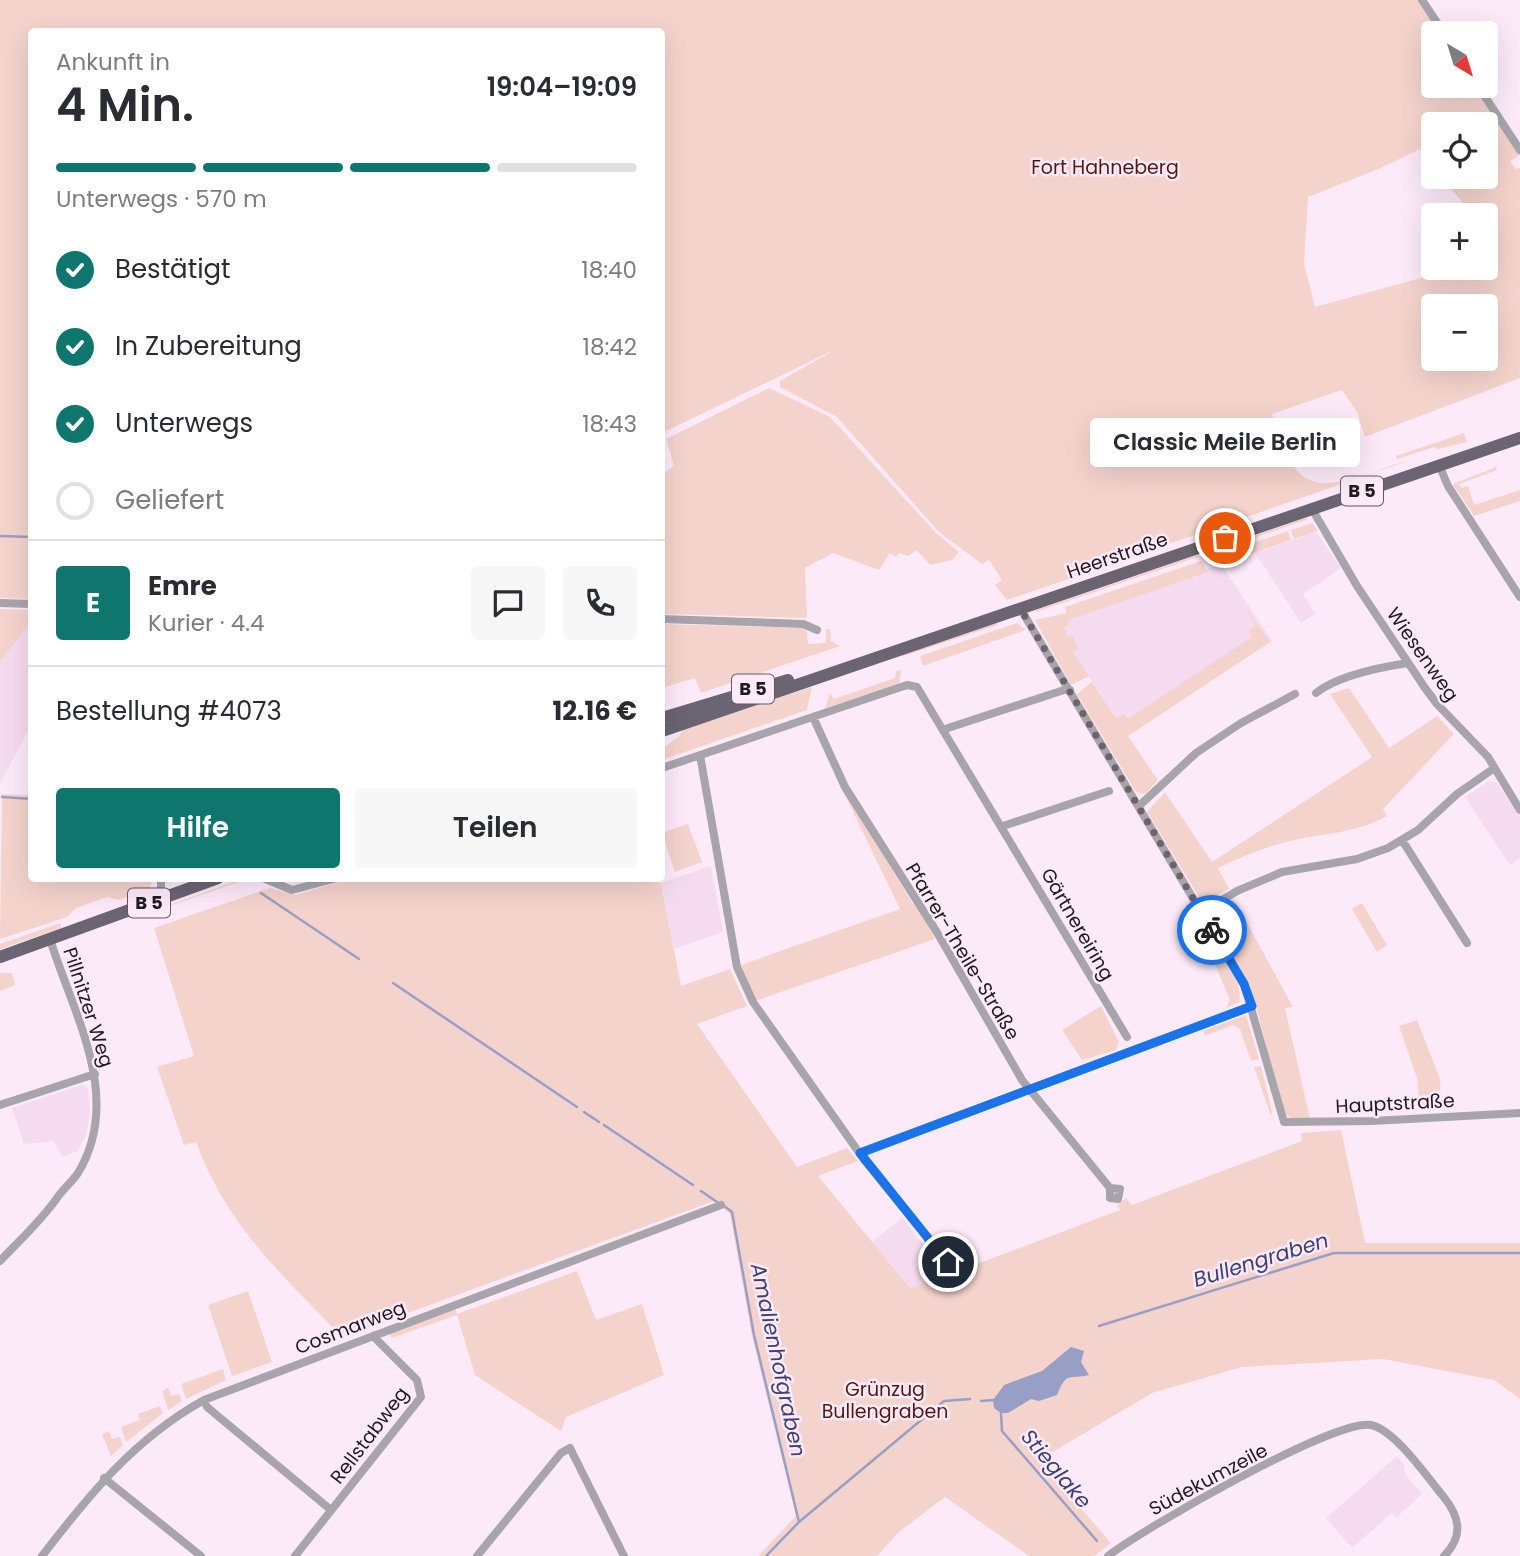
<!DOCTYPE html>
<html lang="de">
<meta charset="utf-8">
<style>
:root{--surface:#fff;--page:#f7f7f7;--text:#2b2b33;--muted:#7c7c81;--line:#e1e1e2;--accent:#0f766e}
body{margin:0;font-family:Poppins,sans-serif;background:var(--page);color:var(--text);height:100vh;display:flex;flex-direction:column;font-size:26px;white-space:nowrap}
*{box-sizing:border-box;margin:0}
p{font-size:23px;color:var(--muted)}
.icon{flex:none;width:38px;height:38px;fill:none;stroke:currentColor;stroke-width:2;stroke-linecap:round;stroke-linejoin:round}
.map{position:relative;flex:1;overflow:hidden}
.drawer{position:absolute;left:28px;top:28px;width:637px;height:854px;display:flex;flex-direction:column;background:var(--surface);border-radius:7px;box-shadow:0 7px 28px #0002}
.drawer>*{flex:none}
.needle{width:46px;rotate:142deg}
.tools{position:absolute;left:1421px;top:21px;display:grid;gap:14px}
.tools a{display:grid;place-items:center;width:77px;height:77px;border-radius:7px;background:var(--surface);box-shadow:0 7px 28px #0002;font-size:35px}
.pin{position:absolute;display:grid;place-items:center;width:60px;height:60px;color:#fff;margin:-30px;border:4px solid #fff;border-radius:50%;box-shadow:0 2px 7px #0007}
.courier{position:absolute;display:grid;place-items:center;width:70px;height:70px;margin:-35px;border:5px solid #1a73e8;border-radius:50%;background:#fff;color:#222;box-shadow:0 2px 9px #0007}
.bubble{position:absolute;height:49px;border-radius:7px;background:var(--surface);box-shadow:0 7px 28px #0002;font-size:23px;font-weight:600;line-height:49px;text-align:center}
.summary em{font-style:normal;font-weight:600}
.summary div{display:flex;flex-direction:column-reverse}
.summary{display:flex;align-items:center;justify-content:space-between;height:119px;padding:0 28px}
h1{font-size:46px;font-weight:600;line-height:52px}
.bar{display:grid;grid-template-columns:repeat(4,1fr);gap:10px 7px;align-content:center;height:84px;padding:0 28px}
.bar i{height:9px;border-radius:5px;background:var(--line)}
.bar .on{background:var(--accent)}
.bar p{grid-column:span 4}
.line{display:flex;align-items:center;gap:18px;padding:0 28px;border-top:2px solid var(--line)}
.line div{flex:1}
.round{display:grid;place-items:center;flex:none;width:74px;height:74px;border-radius:7px;background:var(--page)}
ol{padding:0 28px;list-style:none}
li{display:flex;align-items:center;gap:21px;height:77px}
li p{margin-inline-start:auto}
li .icon{padding:7px;border-radius:50%;background:var(--accent);color:#fff;stroke-width:4}
li:last-child{color:var(--muted)}
li i{width:38px;height:38px;border:4px solid var(--line);border-radius:50%}
.action{display:flex;gap:14px;margin-top:auto;padding:14px 28px}
.action a{flex:1;height:80px;border-radius:7px;background:var(--accent);color:#fff;font-size:28px;font-weight:600;line-height:80px;text-align:center}
.action a+a{background:var(--page);color:var(--text)}
.map>svg:first-child{display:block}
.built{fill:#f5dbef}
.green{fill:#f5d3cd;fill-rule:evenodd}
.water{fill:#989fc7}
.lines{fill:none;stroke-linecap:round;stroke-linejoin:round}
.stream{stroke:#989fc7;stroke-width:2.5}
.minor{stroke:#a7a4ac;stroke-width:8}
.primary{stroke:#6b6473;stroke-width:12}
.done{stroke:#6e636b;stroke-width:7;stroke-dasharray:0 12.6}
.route{stroke:#1a73e8;stroke-width:9}
.labels{text-anchor:middle;stroke-width:5;stroke-linejoin:round;paint-order:stroke}
.shield{fill:#fdeaf9;stroke:#635860;stroke-width:2}
.shield-label{font-size:18px;font-weight:bold;fill:#211a1f}
.park-label{font-size:19px;fill:#521811;stroke:#fdeaf9}
.street-label{font-size:19px;fill:#211a1f;stroke:#fdeaf9}
.water-label{font-size:21px;font-style:italic;fill:#3b4175;stroke:#fdeaf9}
</style>
<div class="map">
<svg width="1520" height="1556" viewBox="0 0 1520 1556">
<rect width="100%" height="100%" fill="#fdeaf9"/>
<path class="built" d="M1316 532 1341 568 1303 594 1315 614 1301 623 1255 553Z
M1221 564 1272 641 1128 736 1053 622Z
M4 609 31 610V725L0 784V618Z
M1489 781 1497 782 1520 817V858L1510 865 1465 797Z
M711 866 723 932 674 949 661 883Z
M82 1085 88 1088 90 1113 86 1135 78 1151 62 1157 54 1141 24 1144 12 1108Z
M902 1218 931 1254 934 1266 949 1274 910 1288 872 1242Z
M1397 1456 1404 1464 1405 1474 1422 1494 1396 1518 1392 1513 1352 1548 1326 1518Z"/>
<path class="green" d="M0 0H1418L1440 33H1433V86H1475L1520 155 1510 161 1516 169 1520 168V378L1365 437 1357 412 1342 390 1272 414C1294 480 1302 496 1372 473 1383 469 1397 463 1408 461L1007 600 995 585 1002 580 989 560 982 564 939 532 837 417 780 387V381L838 348 662 433V32H32L31 599 0 598ZM1433 124H1486V177H1441L1473 215H1486C1486 231 1492 241 1492 258L1486 260V268H1457L1315 307 1304 264 1308 197 1383 167 1420 149 1433 166ZM1433 306H1486V359H1433Z
M769 388 830 417 936 533 959 552 952 560 930 565 917 550 908 556 899 553 896 557 890 553 879 570 833 553 805 568 807 618 662 614V474L674 466 666 439Z
M1464 433 1467 442 1438 449 1434 447 1397 459 1396 456Z
M1496 467 1497 470 1459 484 1462 488 1468 486 1474 505 1520 490V501L1474 516 1453 484Z
M1305 518 1309 519 1217 551 1216 549Z
M1312 523 1318 531 1294 539 1291 530Z
M1288 531 1291 540 1225 563 1218 555Z
M1197 555 1198 557 1033 613 1037 610Z
M1201 561 1208 572 1068 620 1069 625 1064 627 1067 636 1072 635 1078 648 1073 652 1089 676 1071 685 1035 620 1066 613 1065 607Z
M1246 608 1270 642 1128 736 1158 780 1145 794 1136 792 1077 694 1092 682 1116 718 1124 714 1128 719 1252 637 1249 631 1255 626Z
M0 609 32 610 31 621 0 662Z
M997 623 998 625 901 657V656Z
M1017 623 1026 630 923 666 920 656Z
M662 624 802 628 807 632 808 644 826 643V629H830L831 641 840 646 701 693 695 678 662 688Z
M901 670 899 684 825 708 830 693 834 699 895 678 896 671Z
M812 687 807 710 662 760V749L677 738 686 727Z
M1349 688 1389 748 1437 716 1454 734 1383 809 1387 816C1355 834 1321 833 1286 842 1262 848 1240 857 1218 868L1229 889 1211 899 1199 897 1147 812 1165 792 1212 862 1372 757 1330 694Z
M837 779 913 904 917 905 935 939 755 1001 741 965 900 909Z
M2 794 31 795 32 878 153 879 149 890 118 900 107 897 76 908 67 917 0 939Z
M688 824 702 862 675 872 662 833Z
M241 879 244 880 121 923Z
M349 879H660L681 986 730 969 747 1006 697 1024 797 1167 847 1148 858 1161 818 1176 910 1288 949 1274 946 1270 955 1262 961 1270 1120 1210 1117 1205 1126 1198 1132 1205 1302 1141 1301 1133 1341 1130 1365 1243H1520V1399L1494 1380 1383 1359 1242 1367 1152 1393 1039 1460 1111 1543 1094 1556H1029L945 1497 899 1532 877 1556H758L796 1516 752 1336 730 1214 714 1201 342 1337C282 1275 227 1226 196 1142L184 1145 157 1067 194 1056 154 928 270 888 296 895Z
M1234 899 1293 1007 1285 1008 1310 1119H1292L1282 1111 1254 997 1213 922 1217 909Z
M1362 903 1387 945 1377 952 1352 909Z
M60 923 61 928 0 949V944Z
M1213 943C1223 959 1244 983 1239 1002L1226 1008 1230 1000 1207 946Z
M0 973H12L15 985 0 991Z
M1101 1006 1119 1042 1116 1050 1082 1060 1062 1030Z
M1246 1015 1259 1059 1251 1061 1240 1029 1233 1025 1205 1036 1203 1031Z
M1417 1020 1440 1079 1441 1106 1420 1107 1417 1078 1399 1026Z
M1261 1066 1272 1112 1271 1116 1254 1067Z
M577 1271 596 1320 642 1304 664 1375 566 1417 561 1431 475 1375 457 1315 392 1338 389 1334 455 1307 457 1314Z
M248 1291 272 1362 232 1376 208 1305Z
M223 1369 226 1380 186 1399 181 1384Z
M168 1388 171 1396 179 1394 182 1401 168 1410 162 1391Z
M160 1406 163 1413 126 1442 121 1427 140 1420 138 1414Z
M109 1431 112 1439 120 1437 123 1445 111 1456 102 1434Z"/>
<path class="water" d="M1071 1347 1084 1351 1081 1362 1089 1375C1070 1380 1067 1370 1057 1395L1039 1401 1031 1399 1008 1413H1001L994 1408 993 1400 1004 1385 1042 1371Z"/>
<g class="lines">
<path class="stream" d="M0 536 32 537
M2 797 32 799
M261 893 359 959
M393 983 577 1107
M584 1112 599 1122
M604 1125 693 1185
M701 1191 717 1202
M724 1206 732 1212 754 1335 799 1522
M1099 1326 1334 1253H1520
M981 1401 993 1400
M1001 1413 1002 1431 1097 1541
M766 1556 799 1522 944 1401 970 1399"/>
<path class="minor" d="M1422 0 1444 33
M1478 86 1520 150
M1439 465 1448 486 1520 597
M1312 509 1357 586 1425 688 1437 704 1488 757 1520 810
M0 603 32 604
M1020 608 1244 984 1284 1122 1372 1121 1520 1113
M662 619 803 624 817 630
M1316 693C1337 676 1382 667 1408 663
M813 717 845 787 938 934 1022 1080 1110 1188 1120 1189 1118 1199 1110 1198V1188
M945 729 1064 690H1070
M700 755 737 967 753 1002 865 1161 940 1253 948 1254 947 1263 939 1262 940 1253
M662 768 907 685 917 687 1127 1037
M1139 806 1196 753 1241 723 1295 694
M1003 826 1109 791
M1402 840 1467 943
M161 878V899
M263 878 292 890 337 878
M1202 912 1237 891 1282 872 1357 859 1388 848 1418 830 1457 794 1493 769
M0 1105 95 1074
M860 1153 1252 1006
M0 1261C19 1241 41 1221 57 1198 63 1189 72 1182 78 1173 124 1097 73 1014 50 939
M204 1400 207 1407 331 1510
M104 1478 201 1556
M42 1556C89 1495 134 1439 204 1400L721 1205
M295 1556 421 1397 417 1380 373 1336
M477 1556 561 1453 570 1448 624 1556
M1108 1556C1143 1529 1335 1418 1371 1425 1395 1430 1427 1477 1443 1496 1460 1517 1464 1536 1444 1556"/>
<path class="primary" d="M662 718 788 680
M662 731 1520 438
M0 957 218 878"/>
</g>
<g class="lines">
<path class="done" d="M1212 930 1020 608 1225 538"/>
<path class="route" d="M948 1262V1254L940 1253 860 1153 1252 1006 1244 984 1212 930"/>
</g>
<g class="labels">
<g class="shield">
<rect x="1341" y="476.5" width="42" height="29" rx="5"/>
<rect x="732" y="674.5" width="42" height="29" rx="5"/>
<rect x="128" y="888.5" width="42" height="29" rx="5"/>
</g>
<g class="shield-label">
<text x="1362" y="497">B 5</text>
<text x="753" y="695">B 5</text>
<text x="149" y="909">B 5</text>
</g>
<g class="park-label">
<text x="1105" y="174">Fort Hahneberg</text>
<text x="885" y="1396">Grünzug<tspan x="885" dy="22">Bullengraben</tspan></text>
</g>
<g class="street-label">
<text transform="translate(1117 555) rotate(-19)" y="7">Heerstraße</text>
<text transform="translate(1423 654) rotate(55)" y="7">Wiesenweg</text>
<text transform="translate(1078 924) rotate(60)" y="7">Gärtnereiring</text>
<text transform="translate(963 951) rotate(59)" y="7">Pfarrer-Theile-Straße</text>
<text transform="translate(89 1007) rotate(72)" y="7">Pillnitzer Weg</text>
<text transform="translate(1395 1103) rotate(-3)" y="7">Hauptstraße</text>
<text transform="translate(350 1327) rotate(-21)" y="7">Cosmarweg</text>
<text transform="translate(369 1435) rotate(-53)" y="7">Rellstabweg</text>
<text transform="translate(1208 1479) rotate(-28)" y="7">Südekumzeile</text>
</g>
<g class="water-label">
<text transform="translate(1261 1260) rotate(-17)" y="7">Bullengraben</text>
<text transform="translate(778 1360) rotate(78)" y="7">Amalienhofgraben</text>
<text transform="translate(1056 1469) rotate(50)" y="7">Stieglake</text>
</g>
</g>
</svg>
<div class="tools">
<a><svg class="needle" viewBox="-14 -14 28 28"><path d="M0-13l5 13h-10z" fill="#e53935"/><path d="M0 13l5-13h-10z" fill="#7c7c81"/></svg></a>
<a><svg class="icon" aria-label="locate" viewBox="0 0 24 24"><circle cx="12" cy="12" r="6"/><path d="M12 2v4M12 18v4M2 12h4M18 12h4"/></svg></a>
<a>+</a>
<a>−</a>
</div>
<div class="pin" style="left:1225px;top:538px;background:#ea580c"><svg class="icon" aria-label="bag" viewBox="0 0 24 24"><path d="M5 8h14l-1 12H6zM9 8a3 3 0 0 1 6 0"/></svg></div>
<div class="pin" style="left:948px;top:1262px;background:#1f2937"><svg class="icon" aria-label="home" viewBox="0 0 24 24"><path d="M3 11l9-7 9 7M6 9v11h12V9"/></svg></div>
<div class="courier" style="left:1212px;top:930px"><svg class="icon" aria-label="bike" viewBox="0 0 24 24"><circle cx="6" cy="16" r="4"/><circle cx="18" cy="16" r="4"/><path d="M6 16l4-8h5l3 8M10 8l3 8H6M13 5h3"/></svg></div>
<div class="bubble" style="left:1090px;top:418px;width:270px">Classic Meile Berlin</div>
<section class="drawer">
<div class="summary"><div><h1>4 Min.</h1><p>Ankunft in</p></div><em>19:04–19:09</em></div>
<div class="bar"><i class="on"></i><i class="on"></i><i class="on"></i><i></i><p>Unterwegs · 570 m</p></div>
<ol>
<li><svg class="icon" aria-label="check" viewBox="0 0 24 24"><path d="M5 12l5 5 9-10"/></svg>Bestätigt<p>18:40</p></li>
<li><svg class="icon" aria-label="check" viewBox="0 0 24 24"><path d="M5 12l5 5 9-10"/></svg>In Zubereitung<p>18:42</p></li>
<li><svg class="icon" aria-label="check" viewBox="0 0 24 24"><path d="M5 12l5 5 9-10"/></svg>Unterwegs<p>18:43</p></li>
<li><i></i>Geliefert</li>
</ol>
<div class="line" style="height:126px"><b class="round" style="background:var(--accent);color:#fff">E</b><div><b>Emre</b><p>Kurier · 4.4</p></div><a class="round"><svg class="icon" aria-label="chat" viewBox="0 0 24 24"><path d="M4 5h16v11H9l-5 4z"/></svg></a><a class="round"><svg class="icon" aria-label="phone" viewBox="0 0 24 24"><path d="M5 4h4l2 5-3 2q2 4 5 5l2-3 5 2v4C11 20 4 13 5 4z"/></svg></a></div>
<div class="line" style="height:91px"><div>Bestellung #4073</div><b>12.16 €</b></div>
<div class="action"><a>Hilfe</a><a>Teilen</a></div>
</section>
</div>
